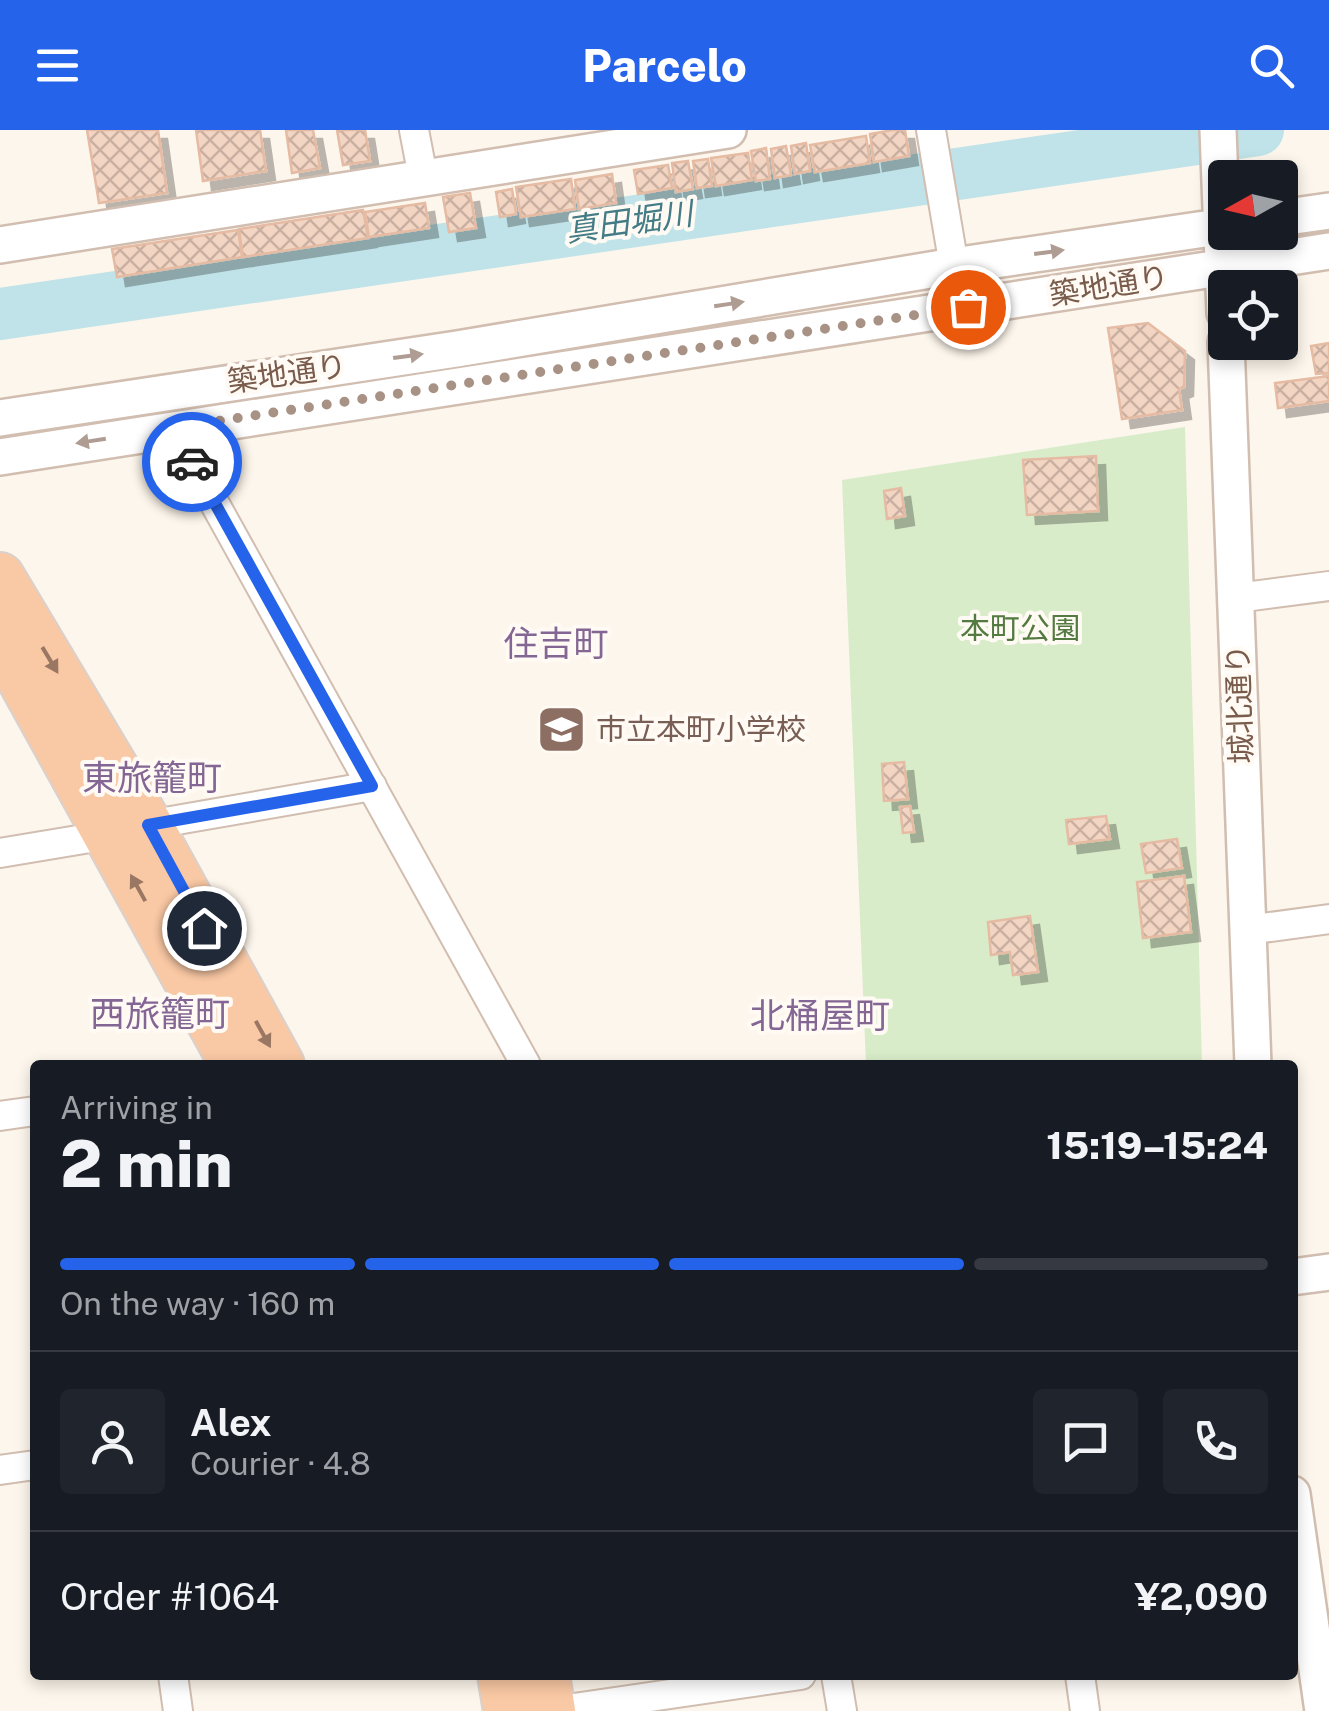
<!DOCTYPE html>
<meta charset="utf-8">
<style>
:root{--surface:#171b24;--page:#20242c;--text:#f1f3f6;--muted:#9ea1a6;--line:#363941;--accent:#2563eb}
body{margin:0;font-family:"Public Sans","Noto Sans JP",sans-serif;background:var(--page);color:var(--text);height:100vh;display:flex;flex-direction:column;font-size:38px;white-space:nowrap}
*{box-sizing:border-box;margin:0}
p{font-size:32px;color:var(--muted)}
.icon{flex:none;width:55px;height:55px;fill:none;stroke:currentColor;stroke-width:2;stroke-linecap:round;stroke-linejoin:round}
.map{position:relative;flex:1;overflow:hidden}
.details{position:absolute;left:30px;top:930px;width:1268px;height:620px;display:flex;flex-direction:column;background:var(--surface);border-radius:10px;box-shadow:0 5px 15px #0003}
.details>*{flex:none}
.needle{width:65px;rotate:262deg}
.buttons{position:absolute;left:1208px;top:30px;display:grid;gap:20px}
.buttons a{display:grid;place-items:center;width:90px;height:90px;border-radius:10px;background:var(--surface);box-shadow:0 5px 15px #0003;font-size:50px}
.pin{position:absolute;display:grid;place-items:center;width:85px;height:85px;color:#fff;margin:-42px;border:5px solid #fff;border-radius:50%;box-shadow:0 2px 10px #0007}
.courier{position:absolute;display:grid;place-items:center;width:100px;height:100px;margin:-50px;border:8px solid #2563eb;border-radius:50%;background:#fff;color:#222;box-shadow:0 2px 12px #0007}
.overview em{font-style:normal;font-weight:800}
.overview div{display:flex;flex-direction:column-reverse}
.overview{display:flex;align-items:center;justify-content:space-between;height:170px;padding:0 30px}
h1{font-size:65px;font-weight:800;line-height:75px}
.bar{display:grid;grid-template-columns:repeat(4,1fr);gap:15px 10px;align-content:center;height:120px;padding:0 30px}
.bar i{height:12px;border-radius:8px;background:var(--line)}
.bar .active{background:var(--accent)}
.bar p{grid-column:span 4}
.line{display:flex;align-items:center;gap:25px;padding:0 30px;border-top:2px solid var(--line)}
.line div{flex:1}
.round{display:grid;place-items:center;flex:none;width:105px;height:105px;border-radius:10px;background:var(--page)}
header{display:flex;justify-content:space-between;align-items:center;height:130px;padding:0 30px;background:var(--accent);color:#fff;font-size:45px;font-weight:800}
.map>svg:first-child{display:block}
.green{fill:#d8ecc9}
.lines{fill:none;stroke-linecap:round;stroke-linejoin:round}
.river{stroke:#bfe3e8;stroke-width:52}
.building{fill:url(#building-cross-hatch);stroke:#e6bba3;stroke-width:2.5;filter:url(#shadow)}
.minor-casing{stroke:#d1beb0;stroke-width:32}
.tertiary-casing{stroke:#d1beb0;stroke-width:40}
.trunk-casing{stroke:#dad1cd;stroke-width:52}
.minor{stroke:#fff;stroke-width:28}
.tertiary{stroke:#fff;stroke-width:35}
.trunk{stroke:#f9c8a4;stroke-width:48}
.oneway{fill:#af9d94}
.oneway2{fill:#9a7763}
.done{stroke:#a89285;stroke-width:10;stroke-dasharray:0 18}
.route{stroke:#2563eb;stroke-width:12}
.labels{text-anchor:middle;stroke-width:8;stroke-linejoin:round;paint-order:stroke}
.street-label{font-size:30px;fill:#7a5c4d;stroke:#fffaf3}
.park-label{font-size:30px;fill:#537a41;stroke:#fffaf3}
.education-label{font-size:30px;fill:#785e54;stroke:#fffaf3;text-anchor:start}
.water-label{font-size:32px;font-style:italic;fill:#437c86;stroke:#fffaf3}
.quarter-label{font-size:35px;fill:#846695;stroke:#fffaf3}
</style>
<header><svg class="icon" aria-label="menu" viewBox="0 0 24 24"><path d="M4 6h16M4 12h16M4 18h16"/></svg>Parcelo<svg class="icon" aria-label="search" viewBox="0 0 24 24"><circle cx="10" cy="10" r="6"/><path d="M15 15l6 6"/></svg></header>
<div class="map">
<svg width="1329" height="1581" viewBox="0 0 1329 1581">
<defs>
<pattern id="building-cross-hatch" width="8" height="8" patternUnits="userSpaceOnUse" patternTransform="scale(2.5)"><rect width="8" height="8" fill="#f3d5c3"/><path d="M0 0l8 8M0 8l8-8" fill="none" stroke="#cab0a1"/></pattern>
<filter id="shadow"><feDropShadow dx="9" dy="9" stdDeviation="0" flood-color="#0004"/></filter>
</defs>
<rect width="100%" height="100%" fill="#fdf6ec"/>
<path class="green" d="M1185 297 1202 935H866L842 350Z"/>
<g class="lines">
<path class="river" d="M0 184 1258 0"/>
</g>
<path class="building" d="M87 0H158L167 63 99 73Z
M196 0H260L266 41 203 51Z
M286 0H313L320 38 292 43Z
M337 0H365L370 31 343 35Z
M893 0H905L909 26 874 32 870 4Z
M866 6 870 33 815 42 810 15Z
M806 13 810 41 795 44 791 16Z
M786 16 791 45 775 48 771 19Z
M766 18 770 49 756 51 751 21Z
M748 23 752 50 716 56 711 28Z
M708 29 712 56 697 58 693 31Z
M688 31 693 59 676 62 672 33Z
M668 35 672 58 638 64 634 40Z
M612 44 616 73 579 79 575 50Z
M571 49 575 79 521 87 516 57Z
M512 59 516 84 500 87 496 62Z
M470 63 476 98 449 102 443 67Z
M425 73 429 98 369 107 365 82Z
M363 80 368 108 243 127 239 99Z
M238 100 242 127 117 147 112 119Z
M1148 193 1185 221 1184 257 1179 259 1182 280 1122 289 1108 198Z
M1329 213V243L1316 244 1311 216Z
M1329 246V271L1278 278 1275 253Z
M1096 326 1098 381 1027 385 1023 330Z
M901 358 905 386 887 389 884 361Z
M904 632 908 669 884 671 882 634Z
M910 676 914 702 903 703 900 677Z
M1106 686 1110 709 1069 714 1066 690Z
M1177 709 1182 738 1146 743 1141 714Z
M1184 746 1191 802 1143 808 1137 752Z
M1030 786 1038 842 1013 845 1010 822 991 825 988 792Z"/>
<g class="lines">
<defs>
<path id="minor" d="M414 0 423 47
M931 0 954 136
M185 296 190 329 526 935
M1237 468 1329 456
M148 695 372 656
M0 723 108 705
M1248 800 1329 789
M0 986 35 981
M0 1340 35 1335
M173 1545 178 1581
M836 1545 842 1581
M1080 1545 1085 1581
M553 1581 801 1545"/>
<path id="tertiary" d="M1218 0 1225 183
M1280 88 1329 81
M0 115 728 0
M1226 212 1253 935
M0 288 457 219 954 136 1225 96
M0 327 1329 121
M1292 1147 1329 1142
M1292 1364 1323 1581"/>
<path id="trunk" d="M0 447 148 695 280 935
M0 510 235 935
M502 1545 508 1581
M545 1545 551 1581"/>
</defs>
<use href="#minor" class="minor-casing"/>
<use href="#tertiary" class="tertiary-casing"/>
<use href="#trunk" class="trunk-casing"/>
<use href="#minor" class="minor"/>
<use href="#tertiary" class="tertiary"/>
<use href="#trunk" class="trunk"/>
</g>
<defs><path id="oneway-solid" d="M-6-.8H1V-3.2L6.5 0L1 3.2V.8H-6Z" transform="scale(2.5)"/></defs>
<g class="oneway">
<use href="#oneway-solid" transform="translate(1049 122) rotate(-8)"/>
<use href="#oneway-solid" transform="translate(729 174) rotate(-9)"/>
<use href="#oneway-solid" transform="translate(408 226) rotate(-8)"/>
<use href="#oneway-solid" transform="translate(91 311) rotate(171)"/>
</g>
<g class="oneway2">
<use href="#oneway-solid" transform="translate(50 530) rotate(59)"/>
<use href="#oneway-solid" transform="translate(138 758) rotate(-119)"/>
<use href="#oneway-solid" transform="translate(263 904) rotate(61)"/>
</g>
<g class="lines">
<path class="done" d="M192 332 185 296 968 177"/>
<path class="route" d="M192 332 372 656 148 695 204 798"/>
</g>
<defs>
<symbol id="school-square" viewBox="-11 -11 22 22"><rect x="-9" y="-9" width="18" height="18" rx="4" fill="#8d6e63" stroke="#fffaf3"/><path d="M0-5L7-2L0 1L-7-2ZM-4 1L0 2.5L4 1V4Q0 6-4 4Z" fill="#fff"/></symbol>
</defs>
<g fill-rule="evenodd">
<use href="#school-square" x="534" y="572" width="55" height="55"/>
</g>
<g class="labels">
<g class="street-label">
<text transform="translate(1109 156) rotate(-9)" y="10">築地通り</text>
<text transform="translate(287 244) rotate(-8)" y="10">築地通り</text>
<text transform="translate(1240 574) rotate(-92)" y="10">城北通り</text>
</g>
<g class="park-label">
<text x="1020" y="509">本町公園</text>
</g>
<g class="education-label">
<text x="596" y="610">市立本町小学校</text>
</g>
<g class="water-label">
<text transform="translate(629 92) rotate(-8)" y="11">真田堀川</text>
</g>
<g class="quarter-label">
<text x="556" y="526">住吉町</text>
<text x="152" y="660">東旅籠町</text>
<text x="160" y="896">西旅籠町</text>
<text x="820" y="898">北桶屋町</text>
</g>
</g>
</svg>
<div class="buttons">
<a><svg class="needle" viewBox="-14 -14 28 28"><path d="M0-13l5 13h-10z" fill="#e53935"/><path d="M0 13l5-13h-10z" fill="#9ea1a6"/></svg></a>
<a><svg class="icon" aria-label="locate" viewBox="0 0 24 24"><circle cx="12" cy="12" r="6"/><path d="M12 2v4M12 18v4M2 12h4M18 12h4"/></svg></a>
</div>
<div class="pin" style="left:968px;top:177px;background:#ea580c"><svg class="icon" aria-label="bag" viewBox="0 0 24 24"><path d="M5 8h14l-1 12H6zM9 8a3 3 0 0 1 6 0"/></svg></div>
<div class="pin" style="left:204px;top:798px;background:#1f2937"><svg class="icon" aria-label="home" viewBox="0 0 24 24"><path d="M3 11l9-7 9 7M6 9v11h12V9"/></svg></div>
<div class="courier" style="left:192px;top:332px"><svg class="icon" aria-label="car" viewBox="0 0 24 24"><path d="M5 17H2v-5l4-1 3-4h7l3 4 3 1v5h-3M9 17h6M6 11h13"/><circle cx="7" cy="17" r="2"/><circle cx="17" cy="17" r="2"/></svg></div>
<section class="details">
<div class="overview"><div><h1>2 min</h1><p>Arriving in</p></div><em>15:19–15:24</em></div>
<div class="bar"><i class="active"></i><i class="active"></i><i class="active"></i><i></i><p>On the way · 160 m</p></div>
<div class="line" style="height:180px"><a class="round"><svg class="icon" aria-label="person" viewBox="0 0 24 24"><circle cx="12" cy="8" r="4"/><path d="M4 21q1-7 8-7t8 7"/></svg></a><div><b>Alex</b><p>Courier · 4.8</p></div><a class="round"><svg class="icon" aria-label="chat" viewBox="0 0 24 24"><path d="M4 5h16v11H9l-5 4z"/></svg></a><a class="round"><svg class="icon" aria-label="phone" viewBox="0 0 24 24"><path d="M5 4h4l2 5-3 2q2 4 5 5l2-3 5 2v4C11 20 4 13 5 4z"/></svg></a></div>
<div class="line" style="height:130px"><div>Order #1064</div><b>¥2,090</b></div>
</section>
</div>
